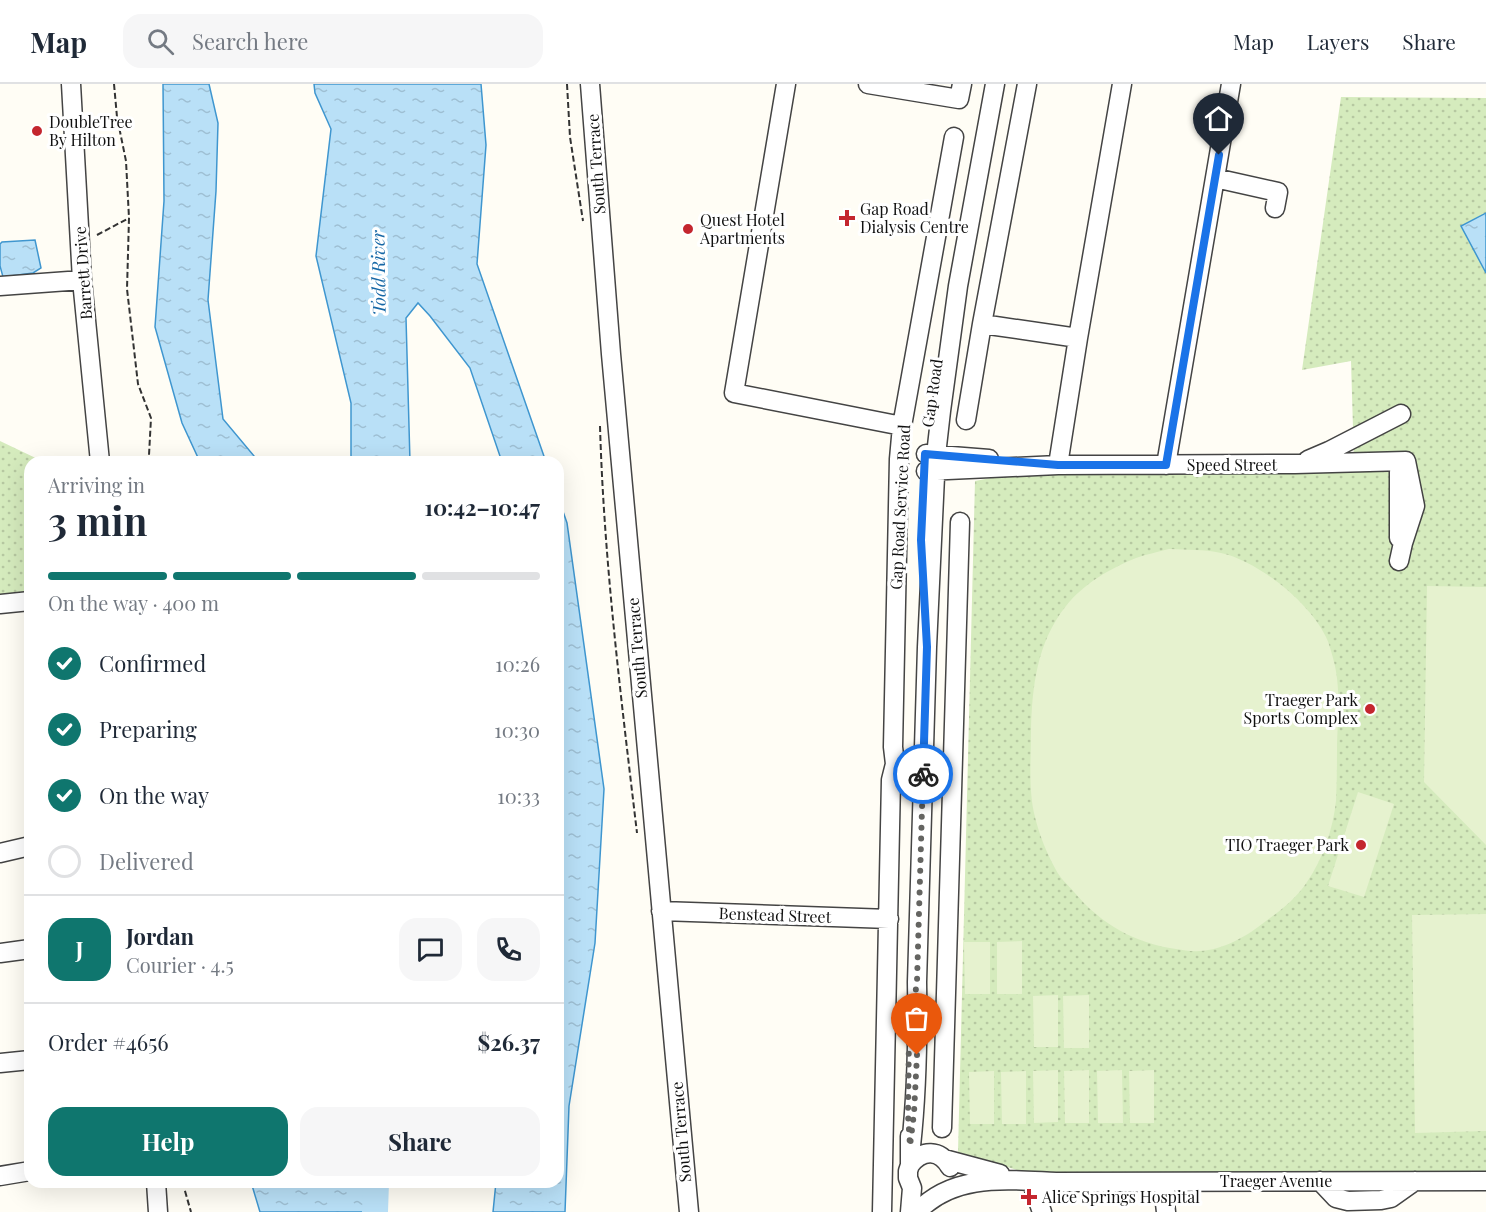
<!DOCTYPE html>
<meta charset="utf-8">
<style>
:root{--surface:#fff;--page:#f6f6f7;--text:#1f2937;--muted:#747a83;--line:#e0e1e3;--accent:#0f766e}
body{margin:0;font-family:"Playfair Display",serif;background:var(--page);color:var(--text);height:100vh;display:flex;flex-direction:column;font-size:22px;white-space:nowrap}
*{box-sizing:border-box;margin:0}
p{font-size:20px;color:var(--muted)}
.icon{flex:none;width:33px;height:33px;fill:none;stroke:currentColor;stroke-width:2;stroke-linecap:round;stroke-linejoin:round}
.map{position:relative;flex:1;overflow:hidden}
.panel{position:absolute;left:24px;top:372px;width:540px;height:732px;display:flex;flex-direction:column;background:var(--surface);border-radius:18px;box-shadow:0 6px 24px #0002}
.panel>*{flex:none}
.pin{position:absolute;display:grid;place-items:center;width:51px;height:51px;color:#fff;margin:-62px -26px;border-radius:50% 50% 50% 0;rotate:-45deg;box-shadow:0 0 6px #0007}
.pin .icon{rotate:45deg}
.courier{position:absolute;display:grid;place-items:center;width:60px;height:60px;margin:-30px;border:4px solid #1a73e8;border-radius:50%;background:#fff;color:#222;box-shadow:0 2px 8px #0007}
.overview em{font-style:normal;font-weight:700}
.overview div{display:flex;flex-direction:column-reverse}
.overview{display:flex;align-items:center;justify-content:space-between;height:102px;padding:0 24px}
h1{font-size:39px;font-weight:700;line-height:45px}
.bar{display:grid;grid-template-columns:repeat(4,1fr);gap:9px 6px;align-content:center;height:72px;padding:0 24px}
.bar i{height:8px;border-radius:4px;background:var(--line)}
.bar .active{background:var(--accent)}
.bar p{grid-column:span 4}
.line{display:flex;align-items:center;gap:15px;padding:0 24px;border-top:2px solid var(--line)}
.line div{flex:1}
.round{display:grid;place-items:center;flex:none;width:63px;height:63px;border-radius:18px;background:var(--page)}
ol{padding:0 24px;list-style:none}
li{display:flex;align-items:center;gap:18px;height:66px}
li p{margin-inline-start:auto}
li .icon{padding:6px;border-radius:50%;background:var(--accent);color:#fff;stroke-width:4}
li:last-child{color:var(--muted)}
li i{width:33px;height:33px;border:3px solid var(--line);border-radius:50%}
.action{display:flex;gap:12px;margin-top:auto;padding:12px 24px}
.action a{flex:1;height:69px;border-radius:18px;background:var(--accent);color:#fff;font-size:24px;font-weight:700;line-height:69px;text-align:center}
.action a+a{background:var(--page);color:var(--text)}
header{display:flex;align-items:center;gap:36px;box-sizing:border-box;height:84px;padding:0 30px;background:var(--surface);border-bottom:2px solid var(--line)}
header strong{font-size:28px}
nav{display:flex;gap:33px;margin-inline-start:auto;font-size:21px}
.search{width:420px;height:54px;background:var(--page);display:flex;align-items:center;gap:15px;box-sizing:border-box;padding:0 21px;border-radius:18px;color:var(--muted);font-size:22px}
.map>svg:first-child{display:block}
.grass{fill:url(#grass-dots)}
.pitch{fill:#e6f2cf}
.water{fill:url(#water-ripples);stroke:#3f96cf;stroke-width:1.5}
.lines{fill:none;stroke-linecap:round;stroke-linejoin:round}
.river{stroke:#b9e0f7;stroke-width:26}
.minor-casing{stroke:#444;stroke-width:21}
.path{stroke:#333;stroke-width:2;stroke-dasharray:6 3;stroke-linecap:butt}
.minor{stroke:#fff;stroke-width:18}
.done{stroke:#646461;stroke-width:6;stroke-dasharray:0 10.8}
.route{stroke:#1a73e8;stroke-width:8}
.poi-dot{fill:#c4262e;stroke:#fff;stroke-width:2}
.labels{text-anchor:middle;stroke-width:6;stroke-linejoin:round;paint-order:stroke}
.poi-label{font-size:16px;fill:#111;stroke:#fff;text-anchor:start}
.street-label{font-size:16px;fill:#111;stroke:#fff}
.water-label{font-size:18px;font-style:italic;fill:#1768a6;stroke:#fff}
</style>
<header>
<strong>Map</strong>
<div class="search"><svg class="icon" aria-label="search" viewBox="0 0 24 24"><circle cx="10" cy="10" r="6"/><path d="M15 15l6 6"/></svg>Search here</div>
<nav><a>Map</a><a>Layers</a><a>Share</a></nav>
</header>
<div class="map">
<svg width="1486" height="1128" viewBox="0 0 1486 1128">
<defs>
<pattern id="grass-dots" width="8" height="8" patternUnits="userSpaceOnUse" patternTransform="scale(1.5)"><rect width="8" height="8" fill="#d5ebbd"/><path d="M2 2h.1M6 6h.1" fill="none" stroke="#b6c8a1" stroke-width="1.8" stroke-linecap="round"/></pattern>
<pattern id="water-ripples" width="26" height="14" patternUnits="userSpaceOnUse" patternTransform="scale(1.5)"><rect width="26" height="14" fill="#b9e0f7"/><path d="M2 4q2-2 4 0t4 0M15 11q2-2 4 0t4 0" fill="none" stroke="#9ebfd3"/></pattern>
</defs>
<rect width="100%" height="100%" fill="#fffdf5"/>
<path class="grass" d="M1341 13 1486 14V1097L1056 1098 958 1068 975 397 1058 381 1354 378 1351 277 1302 286Z
M0 357 44 378H30V517L0 520Z"/>
<path class="pitch" d="M1169 465C1186 466 1204 465 1221 469 1258 477 1309 518 1326 553 1329 559 1331 567 1333 574 1341 602 1338 632 1337 660 1337 679 1337 698 1336 717 1333 745 1323 775 1307 798 1297 814 1281 826 1266 837 1247 852 1224 866 1199 867 1192 868 1184 866 1176 865 1134 859 1101 840 1074 808 1068 801 1060 794 1056 786 1047 770 1039 750 1035 733 1028 705 1031 675 1031 647 1032 603 1037 558 1066 522 1083 500 1111 484 1136 474 1147 470 1158 468 1169 465Z
M1427 502 1486 503V761L1424 698Z
M1358 708 1394 720 1364 813 1328 802Z
M1486 830V1047L1415 1049 1412 831Z
M1022 857V910H997V858Z
M964 858H990V910H965Z
M1058 911V963H1034L1033 912Z
M1089 911V964H1064L1063 912Z
M1058 986V1038L1034 1039 1033 987Z
M1089 986V1039H1065L1064 987Z
M1122 986 1123 1039H1098L1097 987Z
M1154 986V1039H1130L1129 987Z
M994 987V1040H970L969 988Z
M1026 987V1040H1002L1001 988Z"/>
<path class="water" d="M163 0H209L218 39 216 107 208 216 223 335 259 378H200L182 339 155 243 164 117Z
M314 0H481L486 61 477 180 546 378H502L470 284 430 232 418 219 406 234 410 378H351V319L316 172 331 45 315 9Z
M1486 129V189L1461 142Z
M35 156 41 184 33 189 3 193 0 182V160L2 158Z
M558 413 567 439 604 705 595 859 569 1022 565 1128H493L496 1098H558Z
M251 1098H369L373 1128H260Z"/>
<g class="lines">
<path class="river" d="M375 1128 376 1098"/>
<defs>
<path id="minor" d="M71 0 82 196 100 378
M590 0 611 270 689 1128
M786 0 734 309 902 342
M868 0 959 15 962 0
M1215 94 1278 108 1275 124
M0 202 82 196
M982 240 1078 254
M966 336 982 240 1027 0
M926 370 989 375
M1308 376 1329 367 1401 330
M1058 381 1078 254 1122 0
M1166 381 1231 0
M926 387 1058 381 1295 380 1406 377 1415 422 1403 459 1399 477
M1399 388V454
M0 520 30 517
M0 769 30 762
M661 827 889 835
M0 869 30 865
M0 979 30 976
M942 1044 960 438
M910 1052V1081L908 1087V1094L912 1104 910 1128
M911 1062C917 1007 918 953 917 898L927 563 936 371 941 327 958 202 995 0
M944 1075 1000 1090
M910 1081C922 1065 940 1065 950 1083
M0 1092 30 1087
M1031 1097 1042 1128
M1320 1097 1336 1114 1348 1117 1381 1116 1391 1114 1415 1097
M156 1098 158 1128
M1165 1098V1119L1166 1128
M882 1128 891 696 895 680 893 663 899 375 902 342 954 53
M917 1128C954 1089 1007 1096 1056 1098L1486 1097"/>
</defs>
<use href="#minor" class="minor-casing"/>
<path class="path" d="M114 0 117 33 126 77 129 134 127 205 138 300 151 334 149 371 147 378
M567 0 570 53 583 137
M97 151 129 134
M600 342C604 478 621 614 637 749
M184 1098 185 1107 191 1128"/>
<use href="#minor" class="minor"/>
</g>
<g class="lines">
<path class="done" d="M917 971 914 1029 910 1062 908 1031 909 950 917 898 923 690"/>
<path class="route" d="M923 690 927 563 921 456 925 370 1058 381H1166L1219 71"/>
</g>
<g class="poi-dot">
<circle cx="37" cy="47" r="6"/>
<path d="M844 125h6v6h6v6h-6v6h-6v-6h-6v-6h6z"/>
<circle cx="688" cy="145" r="6"/>
<circle cx="1370" cy="625" r="6"/>
<circle cx="1361" cy="761" r="6"/>
<path d="M1026 1104h6v6h6v6h-6v6h-6v-6h-6v-6h6z"/>
</g>
<g class="labels">
<g class="poi-label">
<text x="49" y="44">DoubleTree<tspan x="49" dy="18">By Hilton</tspan></text>
<text x="860" y="131">Gap Road<tspan x="860" dy="18">Dialysis Centre</tspan></text>
<text x="700" y="142">Quest Hotel<tspan x="700" dy="18">Apartments</tspan></text>
<text x="1358" y="622" text-anchor="end">Traeger Park<tspan x="1358" dy="18">Sports Complex</tspan></text>
<text x="1349" y="767" text-anchor="end">TIO Traeger Park</text>
<text x="1042" y="1119">Alice Springs Hospital</text>
</g>
<g class="street-label">
<text transform="translate(596 80) rotate(-94)" y="6">South Terrace</text>
<text transform="translate(83 189) rotate(-94)" y="6">Barrett Drive</text>
<text transform="translate(932 309) rotate(-82)" y="6">Gap Road</text>
<text x="1232" y="387">Speed Street</text>
<text transform="translate(900 423) rotate(-87)" y="6">Gap Road Service Road</text>
<text transform="translate(637 564) rotate(-95)" y="6">South Terrace</text>
<text transform="translate(775 831) rotate(2)" y="6">Benstead Street</text>
<text transform="translate(681 1048) rotate(-95)" y="6">South Terrace</text>
<text x="1276" y="1103">Traeger Avenue</text>
</g>
<g class="water-label">
<text transform="translate(379 189) rotate(-91)" y="6">Todd River</text>
</g>
</g>
</svg>
<div class="pin" style="left:917px;top:971px;background:#ea580c"><svg class="icon" aria-label="bag" viewBox="0 0 24 24"><path d="M5 8h14l-1 12H6zM9 8a3 3 0 0 1 6 0"/></svg></div>
<div class="pin" style="left:1219px;top:71px;background:#1f2937"><svg class="icon" aria-label="home" viewBox="0 0 24 24"><path d="M3 11l9-7 9 7M6 9v11h12V9"/></svg></div>
<div class="courier" style="left:923px;top:690px"><svg class="icon" aria-label="bike" viewBox="0 0 24 24"><circle cx="6" cy="16" r="4"/><circle cx="18" cy="16" r="4"/><path d="M6 16l4-8h5l3 8M10 8l3 8H6M13 5h3"/></svg></div>
<section class="panel">
<div class="overview"><div><h1>3 min</h1><p>Arriving in</p></div><em>10:42–10:47</em></div>
<div class="bar"><i class="active"></i><i class="active"></i><i class="active"></i><i></i><p>On the way · 400 m</p></div>
<ol>
<li><svg class="icon" aria-label="check" viewBox="0 0 24 24"><path d="M5 12l5 5 9-10"/></svg>Confirmed<p>10:26</p></li>
<li><svg class="icon" aria-label="check" viewBox="0 0 24 24"><path d="M5 12l5 5 9-10"/></svg>Preparing<p>10:30</p></li>
<li><svg class="icon" aria-label="check" viewBox="0 0 24 24"><path d="M5 12l5 5 9-10"/></svg>On the way<p>10:33</p></li>
<li><i></i>Delivered</li>
</ol>
<div class="line" style="height:108px"><b class="round" style="background:var(--accent);color:#fff">J</b><div><b>Jordan</b><p>Courier · 4.5</p></div><a class="round"><svg class="icon" aria-label="chat" viewBox="0 0 24 24"><path d="M4 5h16v11H9l-5 4z"/></svg></a><a class="round"><svg class="icon" aria-label="phone" viewBox="0 0 24 24"><path d="M5 4h4l2 5-3 2q2 4 5 5l2-3 5 2v4C11 20 4 13 5 4z"/></svg></a></div>
<div class="line" style="height:78px"><div>Order #4656</div><b>$26.37</b></div>
<div class="action"><a>Help</a><a>Share</a></div>
</section>
</div>
